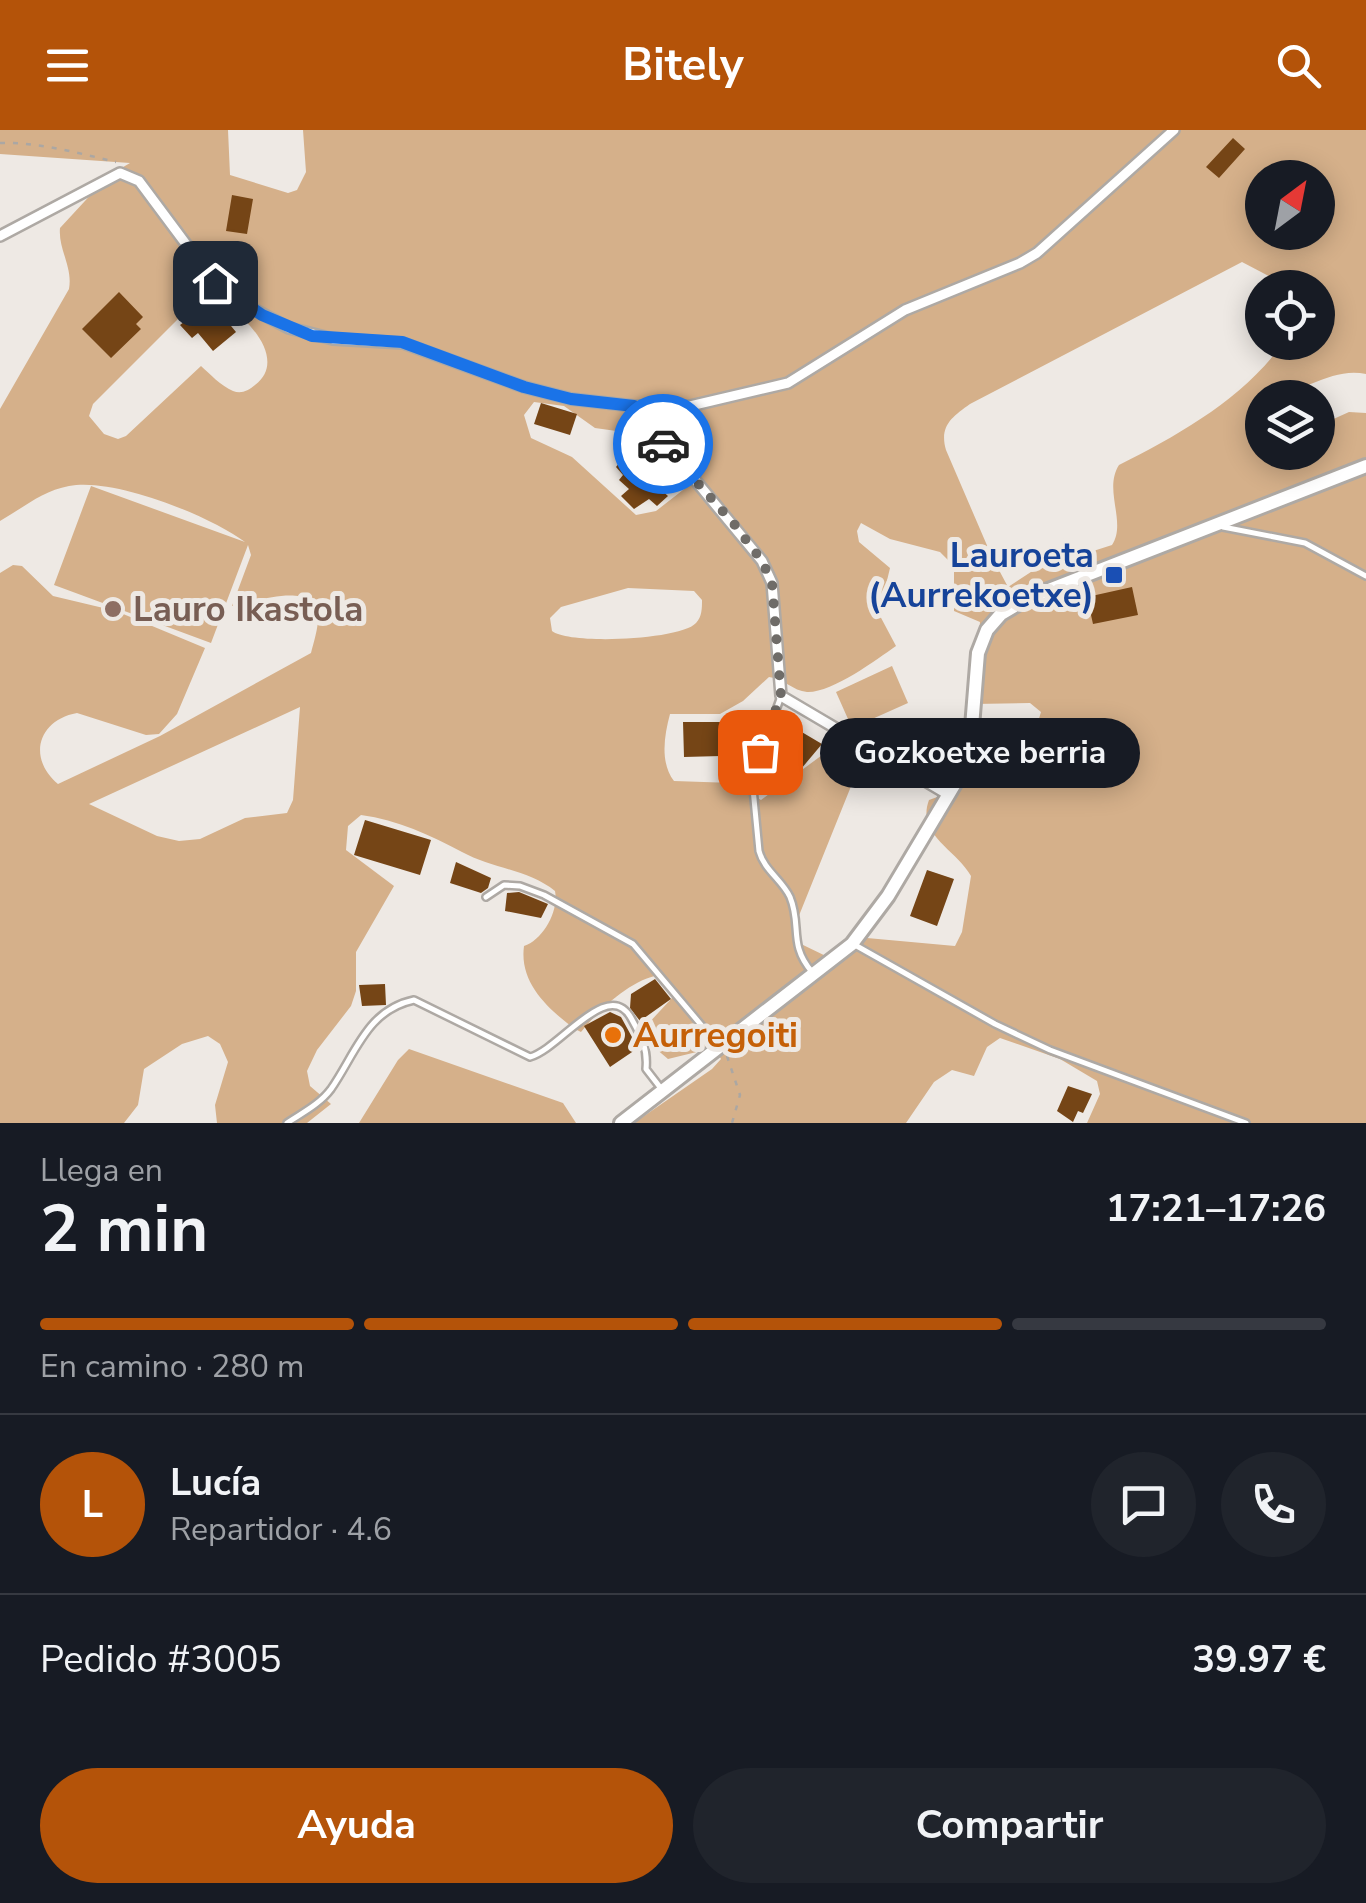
<!DOCTYPE html>
<html lang="es">
<meta charset="utf-8">
<style>
:root{--surface:#171b24;--page:#20242c;--text:#f1f3f6;--muted:#9ea1a6;--line:#363941;--accent:#b45309}
body{margin:0;font-family:"Nunito Sans",sans-serif;background:var(--page);color:var(--text);height:100vh;display:flex;flex-direction:column;font-size:38px;white-space:nowrap}
*{box-sizing:border-box;margin:0}
p{font-size:32px;color:var(--muted)}
.icon{flex:none;width:55px;height:55px;fill:none;stroke:currentColor;stroke-width:2;stroke-linecap:round;stroke-linejoin:round}
.map{position:relative;height:993px;overflow:hidden}
.panel{display:flex;flex-direction:column;background:var(--surface);flex:1}
.panel>*{flex:none}
.needle{width:65px;rotate:32deg}
.controls{position:absolute;left:1245px;top:30px;display:grid;gap:20px}
.controls a{display:grid;place-items:center;width:90px;height:90px;border-radius:50%;background:var(--surface);box-shadow:0 5px 25px #0003;font-size:50px}
.pin{position:absolute;display:grid;place-items:center;width:85px;height:85px;color:#fff;margin:-42px;border-radius:20px;box-shadow:0 5px 15px #0006}
.courier{position:absolute;display:grid;place-items:center;width:100px;height:100px;margin:-50px;border:8px solid #1a73e8;border-radius:50%;background:#fff;color:#222;box-shadow:0 2px 12px #0007}
.bubble{position:absolute;height:70px;border-radius:35px;background:var(--surface);box-shadow:0 5px 25px #0003;font-size:32px;font-weight:700;line-height:70px;text-align:center}
.summary em{font-style:normal;font-weight:700}
.summary div{display:flex;flex-direction:column-reverse}
.summary{display:flex;align-items:center;justify-content:space-between;height:170px;padding:0 40px}
h1{font-size:65px;font-weight:700;line-height:75px}
.bar{display:grid;grid-template-columns:repeat(4,1fr);gap:15px 10px;align-content:center;height:120px;padding:0 40px}
.bar i{height:12px;border-radius:8px;background:var(--line)}
.bar .current{background:var(--accent)}
.bar p{grid-column:span 4}
.line{display:flex;align-items:center;gap:25px;padding:0 40px;border-top:2px solid var(--line)}
.line div{flex:1}
.round{display:grid;place-items:center;flex:none;width:105px;height:105px;border-radius:52px;background:var(--page)}
.button{display:flex;gap:20px;margin-top:auto;padding:20px 40px}
.button a{flex:1;height:115px;border-radius:60px;background:var(--accent);color:#fff;font-size:40px;font-weight:700;line-height:115px;text-align:center}
.button a+a{background:var(--page);color:var(--text)}
header{display:flex;justify-content:space-between;align-items:center;height:130px;padding:0 40px;background:var(--accent);color:#fff;font-size:45px;font-weight:700}
.map>svg:first-child{display:block}
.green{fill:#d5b08a;fill-rule:evenodd}
.building{fill:#754516}
.lines{fill:none;stroke-linecap:round;stroke-linejoin:round}
.lane-casing{stroke:#aea9a4;stroke-width:10}
.street-casing{stroke:#aea9a4;stroke-width:14}
.secondary-casing{stroke:#aea9a4;stroke-width:18}
.path{stroke:#aba7a3;stroke-width:2.5;stroke-dasharray:5 8;stroke-linecap:butt}
.lane{stroke:#fff;stroke-width:5}
.street{stroke:#fff;stroke-width:9}
.secondary{stroke:#fff;stroke-width:12}
.done{stroke:#6f6c68;stroke-width:10;stroke-dasharray:0 18}
.route{stroke:#1a73e8;stroke-width:12}
.transit-dot{fill:#1a4fb4;stroke:#eee9e4;stroke-width:4}
.education-dot{fill:#8d6e63;stroke:#eee9e4;stroke-width:4}
.food-dot{fill:#e8710a;stroke:#eee9e4;stroke-width:4}
.labels{text-anchor:middle;stroke-width:10;stroke-linejoin:round;paint-order:stroke}
.transit-label{font-size:35px;font-weight:bold;fill:#164399;stroke:#eee9e4;text-anchor:end}
.education-label{font-size:35px;font-weight:bold;fill:#785e54;stroke:#eee9e4;text-anchor:start}
.food-label{font-size:35px;font-weight:bold;fill:#c56008;stroke:#eee9e4;text-anchor:start}
</style>
<header><svg class="icon" aria-label="menu" viewBox="0 0 24 24"><path d="M4 6h16M4 12h16M4 18h16"/></svg>Bitely<svg class="icon" aria-label="search" viewBox="0 0 24 24"><circle cx="10" cy="10" r="6"/><path d="M15 15l6 6"/></svg></header>
<div class="map">
<svg width="1366" height="993" viewBox="0 0 1366 993">
<rect width="100%" height="100%" fill="#eee9e4"/>
<path class="green" d="M0 0H228L230 45 288 63 297 60 306 42 303 0H1366V244C1330 236 1298 267 1262 268V322H1318V296L1349 282 1366 283V993H1087L1100 964 1097 951 1060 929 1000 908 987 917 974 946 952 940 934 952 906 993H634L712 939 721 929 717 922 709 919 668 929 655 918 646 896 672 868 669 852 660 845C631 849 599 880 581 902L575 899C548 879 519 853 524 816 543 810 559 781 555 761 529 740 491 738 462 722 430 705 398 690 361 685L348 696 346 720 394 756 356 822V861L351 876 317 920 307 941 310 956 331 974 307 993H217L215 975 228 932 220 914 208 906 182 914 144 939 138 975 124 993H0V443L13 435 22 436 53 466 116 481 205 518 177 584 159 604 146 605 77 583C38 590 27 628 58 654L160 606 311 523C314 511 319 496 318 484 314 450 251 473 232 476L251 425 248 415 211 513 54 455 91 356 245 412C210 386 114 347 69 356 42 361 23 378 0 391V279L69 159C73 137 58 119 60 98L108 46 130 33 0 24ZM1262 48H1318V102H1262ZM1242 132 1290 157 1318 158V212L1283 213C1244 268 1179 305 1119 335 1103 360 1127 392 1112 415L1034 440 1008 457 992 427 946 320C939 296 952 287 970 274ZM208 167C237 175 292 227 255 255 248 261 241 264 233 261 221 256 210 244 201 236L126 306 118 309 104 304 89 286 93 274 190 177ZM534 272 564 276 595 298 645 305 690 339 692 353 656 381 636 385 572 327 531 308 524 285ZM861 393 890 409 940 422 954 436V481L980 492 974 574 1030 573 1041 582C1030 622 999 648 957 644L940 666 929 670C916 705 956 719 971 746L962 802 955 816 867 808 832 829 801 814 796 793 862 629 843 620H829L761 670 733 653 674 651C660 633 664 606 670 584H720L743 571 769 547C783 548 793 561 807 562 832 563 876 530 896 516L879 484 890 438 859 412 857 401ZM628 458 694 461 702 470C702 478 702 487 696 493 681 510 569 515 552 501L550 488 561 477ZM300 577 293 670 287 683 245 688 200 709 179 711 157 706 89 674Z
M892 536 908 573 852 598 836 562Z
M409 919 563 973 576 993H359L398 930Z"/>
<path class="building" d="M1233 8 1245 19 1219 48 1206 37Z
M232 65 253 69 247 104 226 101Z
M119 162 143 187 136 194 141 199 111 228 82 199Z
M218 167 228 179 222 185 236 202 213 221 198 203 192 208 180 195Z
M541 273 577 284 570 305 534 294Z
M623 319 639 335 636 338 668 366 657 376 649 369 634 379 621 366 629 359 619 350 623 345 616 337 620 332 615 327Z
M1132 457 1138 485 1093 494 1087 467Z
M683 592H720L721 626 684 627Z
M800 601 822 614 801 639 783 629Z
M365 690 431 710 420 745 354 725Z
M456 732 491 748 488 758 481 763 450 753Z
M927 740 954 749 937 796 910 786Z
M519 762 548 774 541 788 505 781 507 763Z
M655 849 671 869 640 891 630 878 631 864Z
M385 854 386 875 362 876 359 855Z
M610 882 621 887 638 918 610 937 584 896Z
M1068 956 1092 964 1083 983 1078 981 1073 992 1057 981Z"/>
<g class="lines">
<defs>
<path id="lane" d="M1223 397 1305 413 1366 446
M781 566 752 648 759 721C764 740 782 750 790 767 802 796 788 814 812 842
M486 767 504 755 520 756 544 765 633 814 718 915
M855 815 995 894 1050 920 1246 993
M287 993C302 983 320 974 331 959 356 923 367 880 414 870L530 927C560 919 608 847 631 888 641 906 648 918 646 939L663 961"/>
<path id="street" d="M0 106 120 43 139 51 215 153 236 170 289 198 333 209 403 213 524 257 571 269 634 276H690L788 253 905 180 1020 133 1037 123 1174 0
M634 276 762 431 772 453 781 566 949 665"/>
<path id="secondary" d="M621 993 852 814 888 766 959 647 971 609 978 523 987 500 1001 484 1028 468 1366 336"/>
</defs>
<use href="#lane" class="lane-casing"/>
<use href="#street" class="street-casing"/>
<use href="#secondary" class="secondary-casing"/>
<path class="path" d="M0 13C38 12 78 23 116 32
M727 926 740 965 732 993"/>
<use href="#lane" class="lane"/>
<use href="#street" class="street"/>
<use href="#secondary" class="secondary"/>
</g>
<g class="lines">
<path class="done" d="M663 314 734 394 762 431 772 453 781 566 760 622"/>
<path class="route" d="M215 153 262 185 312 206 402 212 524 257 571 269 634 276 663 314"/>
</g>
<rect class="transit-dot" x="1104" y="435" width="20" height="20" rx="5"/>
<circle class="education-dot" cx="113" cy="479" r="10"/>
<circle class="food-dot" cx="613" cy="905" r="10"/>
<g class="labels">
<g class="transit-label">
<text x="1094" y="437">Lauroeta<tspan x="1094" dy="40">(Aurrekoetxe)</tspan></text>
</g>
<g class="education-label">
<text x="133" y="491">Lauro Ikastola</text>
</g>
<g class="food-label">
<text x="633" y="917">Aurregoiti</text>
</g>
</g>
</svg>
<div class="controls">
<a><svg class="needle" viewBox="-14 -14 28 28"><path d="M0-13l5 13h-10z" fill="#e53935"/><path d="M0 13l5-13h-10z" fill="#9ea1a6"/></svg></a>
<a><svg class="icon" aria-label="locate" viewBox="0 0 24 24"><circle cx="12" cy="12" r="6"/><path d="M12 2v4M12 18v4M2 12h4M18 12h4"/></svg></a>
<a><svg class="icon" aria-label="layers" viewBox="0 0 24 24"><path d="M12 4l9 5-9 5-9-5zM3 14l9 5 9-5"/></svg></a>
</div>
<div class="pin" style="left:760px;top:622px;background:#ea580c"><svg class="icon" aria-label="bag" viewBox="0 0 24 24"><path d="M5 8h14l-1 12H6zM9 8a3 3 0 0 1 6 0"/></svg></div>
<div class="pin" style="left:215px;top:153px;background:#1f2937"><svg class="icon" aria-label="home" viewBox="0 0 24 24"><path d="M3 11l9-7 9 7M6 9v11h12V9"/></svg></div>
<div class="courier" style="left:663px;top:314px"><svg class="icon" aria-label="car" viewBox="0 0 24 24"><path d="M5 17H2v-5l4-1 3-4h7l3 4 3 1v5h-3M9 17h6M6 11h13"/><circle cx="7" cy="17" r="2"/><circle cx="17" cy="17" r="2"/></svg></div>
<div class="bubble" style="left:820px;top:588px;width:320px">Gozkoetxe berria</div>
</div>
<section class="panel">
<div class="summary"><div><h1>2 min</h1><p>Llega en</p></div><em>17:21–17:26</em></div>
<div class="bar"><i class="current"></i><i class="current"></i><i class="current"></i><i></i><p>En camino · 280 m</p></div>
<div class="line" style="height:180px"><b class="round" style="background:var(--accent);color:#fff">L</b><div><b>Lucía</b><p>Repartidor · 4.6</p></div><a class="round"><svg class="icon" aria-label="chat" viewBox="0 0 24 24"><path d="M4 5h16v11H9l-5 4z"/></svg></a><a class="round"><svg class="icon" aria-label="phone" viewBox="0 0 24 24"><path d="M5 4h4l2 5-3 2q2 4 5 5l2-3 5 2v4C11 20 4 13 5 4z"/></svg></a></div>
<div class="line" style="height:130px"><div>Pedido #3005</div><b>39.97 €</b></div>
<div class="button"><a>Ayuda</a><a>Compartir</a></div>
</section>
